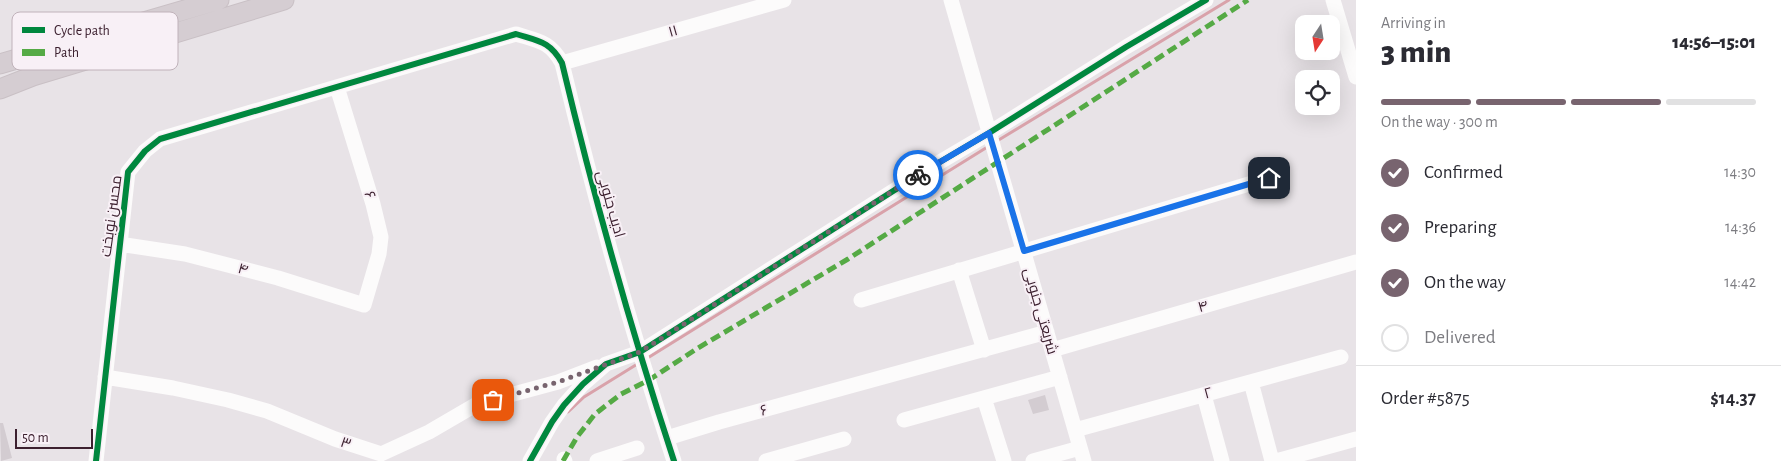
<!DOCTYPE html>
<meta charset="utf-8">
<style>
:root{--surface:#fff;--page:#f2f2f3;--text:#2b2b33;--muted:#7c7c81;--line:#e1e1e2;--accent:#78646f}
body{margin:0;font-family:"Alegreya Sans",Cairo,sans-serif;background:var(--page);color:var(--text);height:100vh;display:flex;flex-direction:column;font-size:19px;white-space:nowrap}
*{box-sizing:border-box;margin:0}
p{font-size:16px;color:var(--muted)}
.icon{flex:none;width:28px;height:28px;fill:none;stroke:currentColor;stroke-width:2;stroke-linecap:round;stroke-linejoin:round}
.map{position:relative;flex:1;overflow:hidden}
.panel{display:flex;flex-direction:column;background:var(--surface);width:425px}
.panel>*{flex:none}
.needle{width:32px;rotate:192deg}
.controls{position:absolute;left:1295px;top:15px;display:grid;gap:10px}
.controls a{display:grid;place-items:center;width:45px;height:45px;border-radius:10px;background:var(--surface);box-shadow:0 5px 20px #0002;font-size:25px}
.scale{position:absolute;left:15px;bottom:12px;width:78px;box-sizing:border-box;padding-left:5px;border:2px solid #3c202f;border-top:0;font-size:14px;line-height:18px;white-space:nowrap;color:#3c202f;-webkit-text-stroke:4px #f8f0f6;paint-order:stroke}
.pin{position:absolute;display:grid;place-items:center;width:42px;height:42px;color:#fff;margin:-21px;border-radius:10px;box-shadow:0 2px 8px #0006}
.courier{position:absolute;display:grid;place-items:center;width:50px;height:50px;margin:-25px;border:4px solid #1a73e8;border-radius:50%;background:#fff;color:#222;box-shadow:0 1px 6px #0007}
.head em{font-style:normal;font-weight:800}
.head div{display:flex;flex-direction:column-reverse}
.head{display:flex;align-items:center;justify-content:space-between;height:85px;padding:0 25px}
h1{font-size:32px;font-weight:800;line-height:38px}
.bar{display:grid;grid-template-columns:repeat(4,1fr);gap:8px 5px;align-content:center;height:60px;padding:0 25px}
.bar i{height:6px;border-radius:4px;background:var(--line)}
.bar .current{background:var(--accent)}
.bar p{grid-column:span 4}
.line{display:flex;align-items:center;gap:12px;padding:0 25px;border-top:1px solid var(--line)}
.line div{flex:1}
ol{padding:0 25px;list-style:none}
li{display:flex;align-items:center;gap:15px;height:55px}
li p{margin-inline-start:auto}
li .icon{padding:5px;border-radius:50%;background:var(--accent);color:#fff;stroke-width:4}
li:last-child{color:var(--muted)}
li i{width:28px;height:28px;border:2px solid var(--line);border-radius:50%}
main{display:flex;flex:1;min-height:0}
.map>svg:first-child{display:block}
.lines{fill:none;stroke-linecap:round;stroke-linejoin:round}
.stream{stroke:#d9a2aa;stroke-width:3}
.building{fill:#d3ccd1}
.major-casing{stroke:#c9c0c5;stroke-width:21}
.minor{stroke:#fcfbfb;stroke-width:15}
.major{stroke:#d5cdd2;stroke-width:19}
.quiet{stroke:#55aa45;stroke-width:5;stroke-dasharray:10 5;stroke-linecap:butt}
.cycleway-casing{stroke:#f8f0f6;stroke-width:9}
.cycleway{stroke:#00873e;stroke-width:6}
.done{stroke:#78646f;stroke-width:5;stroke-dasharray:0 9}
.route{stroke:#1a73e8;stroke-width:6}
.labels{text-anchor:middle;stroke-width:4;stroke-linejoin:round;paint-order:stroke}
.street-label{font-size:15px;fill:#3c202f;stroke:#f8f0f6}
.key{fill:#f8f0f6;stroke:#c0b2ba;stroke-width:1}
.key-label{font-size:14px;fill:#3c202f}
</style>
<main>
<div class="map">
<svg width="1356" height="461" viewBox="0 0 1356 461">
<rect width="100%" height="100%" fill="#e8e3e7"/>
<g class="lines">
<path class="stream" d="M997 141 1229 0
M646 359 989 146
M568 412 584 397 639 363"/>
</g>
<path class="building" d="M1045 395 1049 410 1033 414 1028 400Z
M0 423H3L12 458 1 461Z"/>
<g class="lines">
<defs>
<path id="major" d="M0 64 219 0
M0 89 33 76 284 0"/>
</defs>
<use href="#major" class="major-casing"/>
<path class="minor" d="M951 0 1084 461
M1333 0 1356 77
M562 63 784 0
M119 244 185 254 278 278 364 305 379 254 381 237 373 204 337 87
M959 270 984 350
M861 300 1269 178
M1052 350 1356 262
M105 377 173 388 228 400 267 411 335 439 381 454 429 432 477 404 558 382 597 367
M1251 382 1272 461
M1204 395 1222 461
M984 398 1004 461
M904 420 1060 377
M1075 430 1341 357
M667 438 719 422 1047 332
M564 459 565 461
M96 461 128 172 145 151 160 139 516 34C538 41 550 41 562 63 594 197 631 330 674 461
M530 461 552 422 564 405 583 384 606 364 640 352 923 172 989 133 1126 47 1206 0
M597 461 637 448
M766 461 844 439
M1033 461 1080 448
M1276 461 1356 439"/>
<use href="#major" class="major"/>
<path class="quiet" d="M563 461 577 437 595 414 621 394 649 380 698 348 848 259 1248 0"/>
<defs>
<path id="cycleway" d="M96 461 128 172 145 151 160 139 516 34C538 41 550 41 562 63 594 197 631 330 674 461
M530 461 552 422 564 405 583 384 606 364 640 352 923 172 989 133 1126 47 1206 0"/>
</defs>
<use href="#cycleway" class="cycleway-casing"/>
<use href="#cycleway" class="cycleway"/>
</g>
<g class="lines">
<path class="done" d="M493 400 558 382 640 352 918 175"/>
<path class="route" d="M918 175 989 133 1024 251 1269 178"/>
</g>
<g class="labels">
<g class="street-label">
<text transform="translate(673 31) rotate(-16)" y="5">۱۱</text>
<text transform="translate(370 195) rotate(73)" y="5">۶</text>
<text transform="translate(611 204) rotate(74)" y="5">ادیب جنوبی</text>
<text transform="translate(111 216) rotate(-82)" y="5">محسن نوبخت</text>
<text transform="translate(243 269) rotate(15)" y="5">۴</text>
<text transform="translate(1203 306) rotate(-16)" y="5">۴</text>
<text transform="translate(1041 311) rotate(74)" y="5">شریعتی جنوبی</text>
<text transform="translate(1208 393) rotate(-15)" y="5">۲</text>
<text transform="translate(764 410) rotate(-15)" y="5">۶</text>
<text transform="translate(346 443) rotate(19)" y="5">۳</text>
</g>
</g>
<rect x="12" y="12" width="166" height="58" rx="8" class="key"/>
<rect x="22" y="27" width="23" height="6" fill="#00873e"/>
<rect x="22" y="49" width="23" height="7" fill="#55aa45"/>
<g class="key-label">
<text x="54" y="35">Cycle path</text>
<text x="54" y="57">Path</text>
</g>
</svg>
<div class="controls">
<a><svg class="needle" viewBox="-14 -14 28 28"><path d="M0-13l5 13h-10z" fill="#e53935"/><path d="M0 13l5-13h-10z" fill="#7c7c81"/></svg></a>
<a><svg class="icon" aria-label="locate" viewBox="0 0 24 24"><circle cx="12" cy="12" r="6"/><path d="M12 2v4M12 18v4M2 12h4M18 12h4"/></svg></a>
</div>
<div class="scale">50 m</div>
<div class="pin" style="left:493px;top:400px;background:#ea580c"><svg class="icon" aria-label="bag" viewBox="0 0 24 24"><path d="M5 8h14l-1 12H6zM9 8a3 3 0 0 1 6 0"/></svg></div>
<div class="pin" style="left:1269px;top:178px;background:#1f2937"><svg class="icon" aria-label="home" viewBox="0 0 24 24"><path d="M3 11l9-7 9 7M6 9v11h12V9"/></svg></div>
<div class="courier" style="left:918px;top:175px"><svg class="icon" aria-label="bike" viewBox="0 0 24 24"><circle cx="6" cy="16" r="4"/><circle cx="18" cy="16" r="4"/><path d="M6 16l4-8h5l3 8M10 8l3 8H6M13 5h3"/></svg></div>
</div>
<section class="panel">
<div class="head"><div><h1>3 min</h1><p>Arriving in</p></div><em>14:56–15:01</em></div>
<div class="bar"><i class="current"></i><i class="current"></i><i class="current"></i><i></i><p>On the way · 300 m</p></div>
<ol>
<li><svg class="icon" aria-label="check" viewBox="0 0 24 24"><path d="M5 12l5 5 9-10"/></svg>Confirmed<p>14:30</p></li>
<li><svg class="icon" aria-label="check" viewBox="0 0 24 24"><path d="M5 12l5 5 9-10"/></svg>Preparing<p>14:36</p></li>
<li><svg class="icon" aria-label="check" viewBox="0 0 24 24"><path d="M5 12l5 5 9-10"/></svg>On the way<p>14:42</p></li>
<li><i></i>Delivered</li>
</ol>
<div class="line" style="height:65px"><div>Order #5875</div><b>$14.37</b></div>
</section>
</main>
